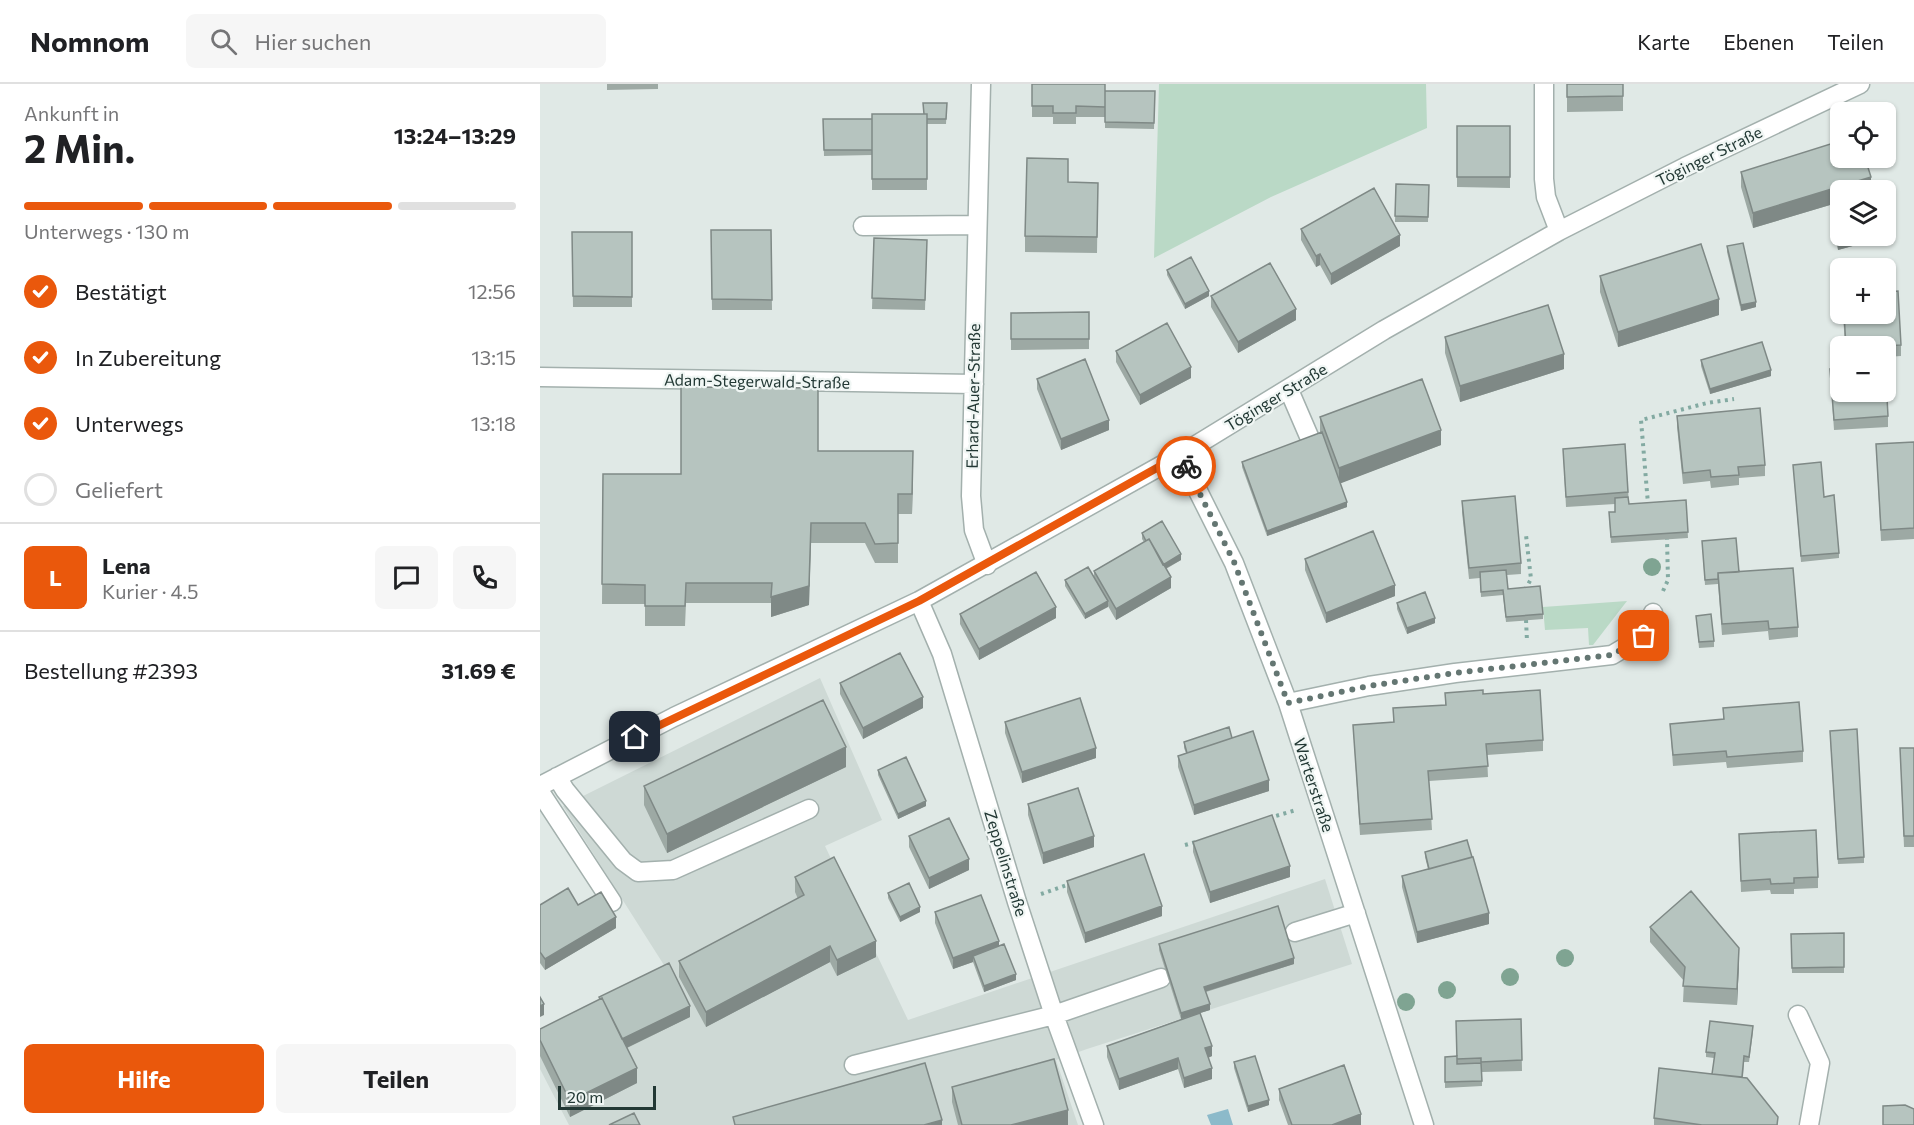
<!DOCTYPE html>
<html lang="de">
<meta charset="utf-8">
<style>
:root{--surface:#fff;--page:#f6f6f6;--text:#202124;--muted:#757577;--line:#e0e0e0;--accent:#ea580c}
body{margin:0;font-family:Commissioner,sans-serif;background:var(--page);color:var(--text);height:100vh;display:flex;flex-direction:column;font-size:22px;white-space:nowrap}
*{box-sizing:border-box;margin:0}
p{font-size:20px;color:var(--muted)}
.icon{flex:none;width:33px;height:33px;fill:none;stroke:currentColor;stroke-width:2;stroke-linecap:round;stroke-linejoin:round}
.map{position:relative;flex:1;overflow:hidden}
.drawer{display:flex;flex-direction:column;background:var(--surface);width:540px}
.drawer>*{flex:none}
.controls{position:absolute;left:1290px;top:18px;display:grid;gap:12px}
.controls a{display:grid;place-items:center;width:66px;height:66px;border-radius:9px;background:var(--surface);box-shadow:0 2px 4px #0004;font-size:30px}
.scale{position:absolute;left:18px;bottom:15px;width:98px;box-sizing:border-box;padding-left:6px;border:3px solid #223834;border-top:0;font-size:16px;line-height:21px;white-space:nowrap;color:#223834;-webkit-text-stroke:4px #f0f6f4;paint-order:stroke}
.pin{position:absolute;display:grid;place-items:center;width:51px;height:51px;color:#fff;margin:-26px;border-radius:12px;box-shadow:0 3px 9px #0006}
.courier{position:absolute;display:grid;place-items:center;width:60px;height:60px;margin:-30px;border:4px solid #ea580c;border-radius:50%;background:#fff;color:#222;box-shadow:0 2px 8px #0007}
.overview em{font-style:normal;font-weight:700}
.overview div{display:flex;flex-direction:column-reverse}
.overview{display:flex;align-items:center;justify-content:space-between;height:102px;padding:0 24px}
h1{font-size:39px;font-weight:700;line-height:45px}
.bar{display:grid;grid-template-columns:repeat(4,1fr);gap:9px 6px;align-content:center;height:72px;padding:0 24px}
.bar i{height:8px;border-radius:4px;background:var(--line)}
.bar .selected{background:var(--accent)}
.bar p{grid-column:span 4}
.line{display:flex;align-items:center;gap:15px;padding:0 24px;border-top:2px solid var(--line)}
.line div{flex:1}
.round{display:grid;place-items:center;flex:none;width:63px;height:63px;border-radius:9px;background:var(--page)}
ol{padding:0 24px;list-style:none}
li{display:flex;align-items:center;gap:18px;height:66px}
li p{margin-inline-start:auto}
li .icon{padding:6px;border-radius:50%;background:var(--accent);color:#fff;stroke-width:4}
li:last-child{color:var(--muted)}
li i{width:33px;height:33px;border:3px solid var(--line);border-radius:50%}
.button{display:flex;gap:12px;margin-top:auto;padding:12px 24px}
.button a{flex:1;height:69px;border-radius:9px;background:var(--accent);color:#fff;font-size:24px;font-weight:700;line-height:69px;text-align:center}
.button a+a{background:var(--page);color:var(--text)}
header{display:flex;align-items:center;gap:36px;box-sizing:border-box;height:84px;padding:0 30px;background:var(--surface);border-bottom:2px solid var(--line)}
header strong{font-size:28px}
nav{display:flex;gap:33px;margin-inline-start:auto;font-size:21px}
.search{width:420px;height:54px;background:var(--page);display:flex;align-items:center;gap:15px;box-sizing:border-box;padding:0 21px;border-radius:9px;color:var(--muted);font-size:22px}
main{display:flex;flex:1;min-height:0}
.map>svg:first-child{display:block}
.built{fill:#ced9d5}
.green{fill:#bad9c6}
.water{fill:#8cbaca}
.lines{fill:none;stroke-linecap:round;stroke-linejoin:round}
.minor-casing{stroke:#a3b0ad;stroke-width:21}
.path{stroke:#83aaa2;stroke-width:4;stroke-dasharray:3 4.5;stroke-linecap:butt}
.minor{stroke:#fff;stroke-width:18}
.tree{fill:#7fa492}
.wall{fill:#9da9a4}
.shaded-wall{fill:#7f8986}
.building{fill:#b6c4bf;stroke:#7f8986;stroke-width:1.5}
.done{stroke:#647672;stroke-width:6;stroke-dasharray:0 10.8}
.route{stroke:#ea580c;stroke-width:8}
.labels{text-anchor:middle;stroke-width:4.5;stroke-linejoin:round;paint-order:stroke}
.street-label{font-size:16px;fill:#223834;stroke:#f0f6f4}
</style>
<header>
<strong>Nomnom</strong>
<div class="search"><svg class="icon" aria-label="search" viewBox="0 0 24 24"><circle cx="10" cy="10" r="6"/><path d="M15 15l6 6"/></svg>Hier suchen</div>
<nav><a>Karte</a><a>Ebenen</a><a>Teilen</a></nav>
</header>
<main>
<section class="drawer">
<div class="overview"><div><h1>2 Min.</h1><p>Ankunft in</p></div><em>13:24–13:29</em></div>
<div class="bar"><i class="selected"></i><i class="selected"></i><i class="selected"></i><i></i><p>Unterwegs · 130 m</p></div>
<ol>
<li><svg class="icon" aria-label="check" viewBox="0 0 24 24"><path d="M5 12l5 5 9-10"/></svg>Bestätigt<p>12:56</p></li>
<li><svg class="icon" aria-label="check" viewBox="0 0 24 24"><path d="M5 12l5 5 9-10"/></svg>In Zubereitung<p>13:15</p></li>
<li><svg class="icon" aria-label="check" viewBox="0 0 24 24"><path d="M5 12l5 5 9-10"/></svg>Unterwegs<p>13:18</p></li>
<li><i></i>Geliefert</li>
</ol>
<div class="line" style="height:108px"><b class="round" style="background:var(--accent);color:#fff">L</b><div><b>Lena</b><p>Kurier · 4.5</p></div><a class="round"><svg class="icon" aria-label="chat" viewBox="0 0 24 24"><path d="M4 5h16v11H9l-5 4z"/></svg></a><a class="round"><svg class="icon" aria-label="phone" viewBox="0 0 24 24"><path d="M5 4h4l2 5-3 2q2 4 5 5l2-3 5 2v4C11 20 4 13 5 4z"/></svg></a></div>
<div class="line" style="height:78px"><div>Bestellung #2393</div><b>31.69 €</b></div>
<div class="button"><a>Hilfe</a><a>Teilen</a></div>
</section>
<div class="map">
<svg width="1374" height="1041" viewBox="0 0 1374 1041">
<rect width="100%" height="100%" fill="#e0e9e6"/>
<path class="built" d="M280 594 342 736 285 762 368 936 785 795 812 880 547 965 516 976 538 1041H29L0 985V957L129 889 23 722Z"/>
<path class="green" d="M619 0H886L887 44 731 113 614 174Z
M1087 517 1053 561H1049L1048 544 1005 546 1003 523Z"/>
<path class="water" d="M688 1025 693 1041H671L667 1031Z"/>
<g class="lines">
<defs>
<path id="minor" d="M441 0 431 412 434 446 447 481
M1004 0V95L1006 113 1019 147
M323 142 437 141
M0 293 434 300
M749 306 774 364V377
M640 371 694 479 748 619 884 1041
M379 517 402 570 477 818 514 931 554 1041
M748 619 829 602 915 589 1072 571 1104 552 1113 529
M17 693 25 706 83 777 98 788 133 786 269 725
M0 702 134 633 379 517 640 371 844 246 1019 147 1145 83 1320 0
M0 708 72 818
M755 848 816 829
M1258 931 1280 979 1269 1041
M314 981 514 931 621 894"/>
</defs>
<use href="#minor" class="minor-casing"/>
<path class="path" d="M1110 420H1108L1101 336 1167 319 1194 315
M985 506 991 495 986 451
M1123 507 1128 496 1127 455
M986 536 987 557
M729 734 756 726
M645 761 656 758
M501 810 530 800"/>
<use href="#minor" class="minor"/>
</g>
<g class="tree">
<circle cx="1112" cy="483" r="9"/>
<circle cx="1025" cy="874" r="9"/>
<circle cx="970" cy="893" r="9"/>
<circle cx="907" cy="906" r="9"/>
<circle cx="866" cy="918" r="9"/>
</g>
<path class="wall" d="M67 0H118V5L67 6Z
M492 0H565V33H536V40H513V33H492Z
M1027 0H1083V27L1027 28Z
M565 7H615L614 45 565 44Z
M407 19 406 40H387V106H332V71L284 72 283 35H332L383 30Z
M917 42H970V104L917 103Z
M1201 88 1331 106H1300V118L1213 144 1201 103Z
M528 98 558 99 557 169 485 168V152Z
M856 100 889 101 888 138H855Z
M1291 137 1349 152 1298 166 1291 142Z
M761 145 860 162 791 201 780 181 776 183 761 156Z
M171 146H231L232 226H172Z
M32 148H92V223H33Z
M334 154 387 156 385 226 332 225Z
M1187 162 1216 223 1201 227 1187 168Z
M627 186 669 212 645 225 627 191Z
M1060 192 1179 231 1078 263 1060 208Z
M671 212 756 236 698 269 671 223Z
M549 228V265L471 266V229Z
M1303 230H1346L1361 261V272L1346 273V262H1305Z
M905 253 1024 285 920 318 905 269Z
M576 267 651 294 600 321 576 278Z
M1161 276 1231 292 1170 310 1161 282Z
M1290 285 1348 332V343L1294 346Z
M497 295 569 346 521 366 497 305Z
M1137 332 1225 381V392L1199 394V401L1171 404 1170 397 1143 400 1137 343Z
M780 333 901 361 800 399 807 423 727 452 702 383V378L780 349Z
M1374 358V455L1341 457 1336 360Z
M1085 360 1089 420 1146 416 1148 454 1071 459 1069 433 1075 428V420L1026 423 1023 365Z
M278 367 373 387 372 430H358V479H335L325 459H271L269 521 231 533V519H146L145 542H105V520H62L63 390H141Z
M1253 381 1284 413 1299 469V474L1261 478Z
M922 417 981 479V490L967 491 968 505 1003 530V535L966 538 963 511 941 513 940 494 929 495 922 428Z
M602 449 641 476 626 485 631 504 576 536 568 522 545 535 525 502V496L554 492V487L604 458 602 455Z
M1162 457 1199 488 1258 543V553L1229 556 1228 547 1182 551 1178 500 1165 501Z
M765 475 855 512 786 539 765 486Z
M857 519 895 539 867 550 857 525Z
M420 530 516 534 439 576 420 540Z
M1156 532 1174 557V563L1159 564Z
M300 599 383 624 323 655 300 610Z
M905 609 943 610 1003 656V667L947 671 948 693 889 697 892 746 820 751 813 641 853 638V624L905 621Z
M1183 624 1263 667V678L1187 684 1186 678 1133 682 1130 640 1183 635Z
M465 638 556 674 482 699 465 649Z
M1290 652 1324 773V779L1298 780Z
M692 654 729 707 654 731 638 683V672L646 669 644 664V658Z
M1360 664H1374V763H1364Z
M306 683 127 769 104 721V702Z
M338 686 386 722 358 735 338 691Z
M488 720 554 763 503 780 488 731Z
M1199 750 1278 793V804L1254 805V810H1231L1230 806 1201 808Z
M369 752 429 786 389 805 369 763Z
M653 758 750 793 670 819 653 768Z
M885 768 949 840 877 859 862 803V792L888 785 885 773Z
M255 793 336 873 297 892 290 878 166 943 139 893V877L258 815 255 808Z
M527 797 622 832 545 859 527 808Z
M348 809 380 828 360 838 348 814Z
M0 821H38L76 844 5 886 0 879Z
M395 828 459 862 476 896 444 908 433 878 413 885 395 839Z
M1110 843 1199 879 1197 921 1143 918 1144 897 1110 858Z
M1304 849V889H1252L1251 850Z
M619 860 754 880 666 908 670 926 660 929 672 972 668 974 672 995 644 1004 638 985 579 1006 567 973V962L655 930 641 935 619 866Z
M59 913 150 933 87 964 97 999 30 1033 0 972V945L59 916Z
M981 935 982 987 942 988V1002L905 1004V973L917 972Z
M1213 948 1209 978H1204L1203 993 1238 1041H1114V1034L1172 990 1174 974 1166 973V968Z
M694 978 729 1021 708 1028 694 984Z
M412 1003 528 1041H418L412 1018Z
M739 1005 821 1041H748L739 1016Z"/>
<path class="shaded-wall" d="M1331 93V106H1300V118L1213 144V129Z
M1349 146V152L1298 166V160L1330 152H1346V147Z
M860 151V162L791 201V190Z
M780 170V181L776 183V172Z
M669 207V212L645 225V220Z
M1179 215V231L1078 263V248Z
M1216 218V223L1201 227V221Z
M756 225V236L698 269V258Z
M1024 270V285L920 318V302Z
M651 283V294L600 321V311Z
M1231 286V292L1170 310V305Z
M569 336V346L521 366V355Z
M901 346V361L799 400V384Z
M373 367V387L372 430V410Z
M807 418V423L727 452V447Z
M271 439 269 521 231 533V513Z
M641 470V476L621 487V482Z
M631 493V504L576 536V525Z
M855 501V512L786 539V529Z
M568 517V523L545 535V530Z
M516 523V534L439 576V565Z
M895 534V539L867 550V544Z
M383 613V624L323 655V644Z
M306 663V683L127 769V750Z
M556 664V674L482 699V688Z
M729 696V707L654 731V721Z
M386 717V722L358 735V730Z
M554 752V763L503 780V769Z
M429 775V786L389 805V794Z
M750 782V793L670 819V808Z
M622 822V832L545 859V849Z
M380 823V828L360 838V833Z
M949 829V840L877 859V848Z
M76 833V844L5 886V875Z
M336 857V873L297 892V876Z
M459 857V868L433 872V878L413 885V874Z
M290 862V878L166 943V928Z
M1199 864V879L1197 921V905Z
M754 874V880L664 908V903Z
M476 890V896L444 908V902Z
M4 920V931L0 933V922Z
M670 920V926L641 935V929Z
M150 922V933L80 967V956Z
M672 962V972L665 975V964Z
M638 974V985L579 1006V995Z
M97 984V999L30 1033V1017Z
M672 984V995L644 1004V994Z
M729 1016V1021L708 1028V1022Z
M528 1026V1041H471Z
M821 1030V1041H792Z
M402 1036V1041H384Z"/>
<path class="building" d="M492 0H565V23L536 22V29H513V22H492Z
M1027 0H1083V12L1027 13Z
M565 7H615L614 39 565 38Z
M383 19H407L406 35H387V30H384Z
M332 30H387V95H332Z
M283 35H332V66H284Z
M917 42H970V93H917Z
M1300 57V74H1325L1331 93 1213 129 1201 88Z
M487 74 528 75V98L558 99 557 153 485 152Z
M856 100 889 101 888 133 855 132Z
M834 104 860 151 791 190 780 170 776 172 761 145Z
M1300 134V152H1330L1298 160 1291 137Z
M1346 134 1349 146 1346 147Z
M171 146H231L232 216 172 215Z
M32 148H92V213L33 212Z
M334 154 387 156 385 216 332 214Z
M1203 159 1216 218 1201 221 1187 162Z
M1161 160 1179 215 1078 248 1060 192Z
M651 173 669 207 645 220 627 186Z
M730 179 756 225 698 258 671 212Z
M1358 207 1361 261 1339 262H1306L1304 230H1346V208Z
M1008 221 1024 270 920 302 905 253Z
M549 228V255H471V229Z
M627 239 651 283 600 311 576 267Z
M1222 258 1231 286 1170 305 1161 276Z
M545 275 569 336 521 355 497 295Z
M1300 284V308H1346V295L1348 332 1294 336 1290 285Z
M882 295 901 346 799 384 780 333Z
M141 303 278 304V367H373L372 410H358V459L335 460 325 439H271L269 502 231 513 232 499H146L145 522H105V501L62 500 63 390H141Z
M1220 324 1225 381 1198 383 1199 391 1171 393 1170 386 1143 389 1137 332Z
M782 348 807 418 727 447 702 378Z
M1374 358V444L1341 446 1336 360Z
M1085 360 1088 408 1026 413 1023 365Z
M1281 378 1284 413 1294 411 1299 469 1261 472 1253 381Z
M975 412 981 479 929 484 922 417Z
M1088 413 1089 420 1146 416 1148 448 1071 453 1069 428H1075V414Z
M622 437 641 470 623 481 609 455 606 457 602 449Z
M833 447 855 501 786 529 765 475Z
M1196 454 1199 488 1178 489V495L1165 496 1162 457Z
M609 455 631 493 576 525 554 487Z
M548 483 568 517 545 530 525 496Z
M1253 484 1258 543 1229 545 1228 537 1182 540 1178 489Z
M966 486 968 505 1000 502 1003 530 966 533 963 506 941 508 940 488Z
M496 488 516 523 439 565 420 530Z
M885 508 895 534 867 544 857 519Z
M1171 530 1174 557 1159 558 1156 532Z
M360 569 383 613 323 644 300 599Z
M943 606V610L1000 606 1003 656 946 660 948 682 888 687 892 735 820 740 813 641 854 638 853 624 906 621 905 609Z
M540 614 556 664 482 688 465 638Z
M283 616 306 663 127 750 104 702Z
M1259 618 1263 667 1187 673 1186 667 1133 671 1130 640 1184 635 1183 624Z
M689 643 692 654 647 669 644 658Z
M1317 645 1324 773 1298 775 1290 647Z
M713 647 729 696 654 721 638 672Z
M1360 664H1374V752H1364Z
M366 673 386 717 358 730 338 686Z
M538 704 554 752 503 769 488 720Z
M732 731 750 782 670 808 653 758Z
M409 734 429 775 389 794 369 752Z
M1276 746 1278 793 1254 794V799L1231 800 1230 795 1201 797 1199 750Z
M927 756 932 773 889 785 885 768Z
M604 770 622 822 545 849 527 797Z
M294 773 336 857 297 876 290 862 166 928 139 877 264 811 255 793Z
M933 773 949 829 877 848 862 792Z
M369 799 380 823 360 833 348 809Z
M28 804 38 821 61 808 76 833 5 875 0 868V821Z
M1151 807 1199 864 1197 905 1143 902 1145 883 1110 843Z
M441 811 459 857 413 874 395 828Z
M738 822 754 874 664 903 670 920 641 929 619 860Z
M1304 849V883L1252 884 1251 850Z
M464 860 476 890 444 902 433 872Z
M129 879 150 922 82 955 62 914 60 915 59 913Z
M0 913 4 920 0 922Z
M62 914 97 984 30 1017 0 956V945Z
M660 929 672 962 665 964 672 984 644 994 638 974 579 995 567 962Z
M981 935 982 976 941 978V974L917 975 916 937Z
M1170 937 1213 942 1209 973 1204 972 1202 993 1172 990 1175 969 1166 968Z
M715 972 729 1016 708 1022 694 978Z
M917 972V980L941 979 942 997 905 998V973Z
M514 975 528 1026 471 1041H422L412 1003Z
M385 979 402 1036 384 1041H195L193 1033Z
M804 981 821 1030 792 1041H752L739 1005Z
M1119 984 1207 994 1238 1033 1237 1041H1162L1114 1034Z
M1365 1021 1374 1025V1041H1343V1022Z
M94 1029 100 1041H69Z"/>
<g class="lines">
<path class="done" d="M646 382 694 478 748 619 829 602 915 589 1072 571 1104 552"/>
<path class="route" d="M95 653 379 517 640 371 646 382"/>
</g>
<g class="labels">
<g class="street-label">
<text transform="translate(1169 72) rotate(-26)" y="6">Töginger Straße</text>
<text transform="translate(217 297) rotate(1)" y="6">Adam-Stegerwald-Straße</text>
<text transform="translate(433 312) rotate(-89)" y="6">Erhard-Auer-Straße</text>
<text transform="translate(736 313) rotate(-31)" y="6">Töginger Straße</text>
<text transform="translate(774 701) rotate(72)" y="6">Warterstraße</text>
<text transform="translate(466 779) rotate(73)" y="6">Zeppelinstraße</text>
</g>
</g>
</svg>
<div class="controls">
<a><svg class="icon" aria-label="locate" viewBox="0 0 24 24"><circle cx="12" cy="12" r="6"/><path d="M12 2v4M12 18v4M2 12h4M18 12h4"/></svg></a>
<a><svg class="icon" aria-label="layers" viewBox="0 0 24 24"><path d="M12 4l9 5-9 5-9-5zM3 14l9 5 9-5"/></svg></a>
<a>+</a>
<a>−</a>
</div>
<div class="scale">20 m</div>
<div class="pin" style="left:1104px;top:552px;background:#ea580c"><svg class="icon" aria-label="bag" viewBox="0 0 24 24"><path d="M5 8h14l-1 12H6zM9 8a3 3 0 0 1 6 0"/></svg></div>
<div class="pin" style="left:95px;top:653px;background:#1f2937"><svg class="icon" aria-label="home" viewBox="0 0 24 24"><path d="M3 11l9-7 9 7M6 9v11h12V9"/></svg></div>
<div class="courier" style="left:646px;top:382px"><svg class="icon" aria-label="bike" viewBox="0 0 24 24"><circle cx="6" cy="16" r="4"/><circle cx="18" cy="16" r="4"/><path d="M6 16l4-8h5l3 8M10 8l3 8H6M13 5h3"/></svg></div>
</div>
</main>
